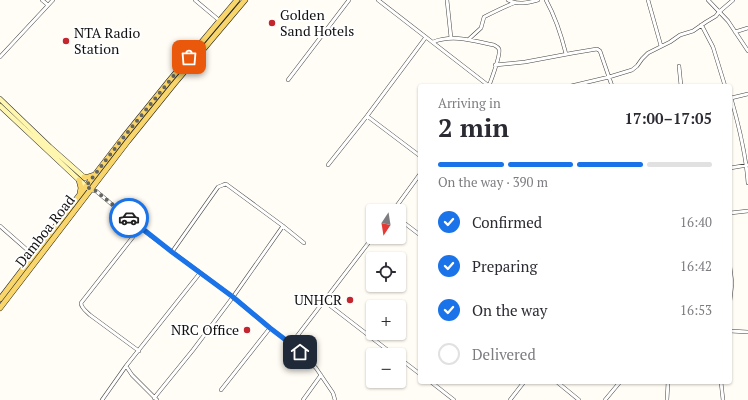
<!DOCTYPE html>
<meta charset="utf-8">
<style>
:root{--surface:#fff;--page:#f7f7f7;--text:#2b2b33;--muted:#7c7c81;--line:#e1e1e2;--accent:#1a73e8}
body{margin:0;font-family:"PT Serif",serif;background:var(--page);color:var(--text);height:100vh;display:flex;flex-direction:column;font-size:15px;white-space:nowrap}
*{box-sizing:border-box;margin:0}
p{font-size:13px;color:var(--muted)}
.icon{flex:none;width:22px;height:22px;fill:none;stroke:currentColor;stroke-width:2;stroke-linecap:round;stroke-linejoin:round}
.map{position:relative;flex:1;overflow:hidden}
.panel{position:absolute;left:418px;top:84px;width:314px;height:300px;display:flex;flex-direction:column;background:var(--surface);border-radius:4px;box-shadow:0 1px 3px #0004}
.panel>*{flex:none}
.needle{width:26px;rotate:192deg}
.controls{position:absolute;left:366px;top:204px;display:grid;gap:8px}
.controls a{display:grid;place-items:center;width:40px;height:40px;border-radius:4px;background:var(--surface);box-shadow:0 1px 3px #0004;font-size:20px}
.pin{position:absolute;display:grid;place-items:center;width:34px;height:34px;color:#fff;margin:-17px;border-radius:8px;box-shadow:0 2px 6px #0006}
.courier{position:absolute;display:grid;place-items:center;width:40px;height:40px;margin:-20px;border:3px solid #1a73e8;border-radius:50%;background:#fff;color:#222;box-shadow:0 1px 5px #0007}
.summary em{font-style:normal;font-weight:800}
.summary div{display:flex;flex-direction:column-reverse}
.summary{display:flex;align-items:center;justify-content:space-between;height:68px;padding:0 20px}
h1{font-size:26px;font-weight:800;line-height:30px}
.bar{display:grid;grid-template-columns:repeat(4,1fr);gap:6px 4px;align-content:center;height:48px;padding:0 20px}
.bar i{height:5px;border-radius:3px;background:var(--line)}
.bar .selected{background:var(--accent)}
.bar p{grid-column:span 4}
ol{padding:0 20px;list-style:none}
li{display:flex;align-items:center;gap:12px;height:44px}
li p{margin-inline-start:auto}
li .icon{padding:4px;border-radius:50%;background:var(--accent);color:#fff;stroke-width:4}
li:last-child{color:var(--muted)}
li i{width:22px;height:22px;border:2px solid var(--line);border-radius:50%}
.map>svg:first-child{display:block}
.lines{fill:none;stroke-linecap:round;stroke-linejoin:round}
.street-casing{stroke:#444;stroke-width:4}
.secondary-casing{stroke:#333;stroke-width:5.5}
.primary-casing{stroke:#222;stroke-width:6}
.street{stroke:#fff;stroke-width:3}
.secondary{stroke:#fff6b0;stroke-width:4.5}
.primary{stroke:#f9d66b;stroke-width:5}
.done{stroke:#646461;stroke-width:4;stroke-dasharray:0 7.2}
.route{stroke:#1a73e8;stroke-width:5}
.poi-dot{fill:#c4262e;stroke:#fff;stroke-width:1.5}
.labels{text-anchor:middle;stroke-width:4;stroke-linejoin:round;paint-order:stroke}
.poi-label{font-size:14px;fill:#111;stroke:#fff;text-anchor:start}
.street-label{font-size:14px;fill:#111;stroke:#fff}
</style>
<div class="map">
<svg width="748" height="400" viewBox="0 0 748 400">
<rect width="100%" height="100%" fill="#fffdf5"/>
<g class="lines">
<defs>
<path id="street" d="M42 0 48 5
M195 0 220 21
M378 0 489 86C491 80 501 55 499 49 498 47 496 46 494 45 474 41 453 34 433 42
M447 0 451 38
M508 0C518 5 527 3 538 0
M546 0C556 18 561 34 566 54
M648 0 661 46
M708 0 728 21 748 51
M701 25 702 26 713 47 725 86
M735 32 748 28
M469 39 481 28 484 17C494 12 504 7 514 3
M0 57 53 0
M495 65 525 62 573 53 597 49 600 51 612 86
M679 66 681 86
M288 80 349 0
M571 86 609 77 632 70 637 66 642 59 648 53 670 42 680 35 693 31 706 22 716 16 719 12 733 0
M730 97 731 98C739 126 746 154 748 183
M731 98 748 94
M367 116 420 156
M328 165 367 116 426 37
M730 168 748 165
M92 190 96 191 140 228 233 297 270 328 291 344 316 368 333 393 335 400
M393 211 420 174
M730 213 748 211
M399 219 420 235
M0 226 33 255
M172 252 218 187 223 185 226 184 283 226 304 243
M324 301 394 355
M730 301 732 283 730 267
M730 331 748 332
M291 344 373 237
M139 351 90 315C87 312 81 308 81 303L140 228
M399 358 420 374
M126 366 132 375 157 400
M431 382 454 400
M557 382 579 400
M721 382 723 400
M221 390 270 328
M154 398 193 350 233 297 283 226
M102 400 126 366 200 273
M303 400 321 375
M510 400 524 382
M605 400 620 382
M667 400 668 382"/>
<path id="secondary" d="M0 99 50 147 85 178
M0 106 79 180 88 188"/>
<path id="primary" d="M84 177H88L94 175
M79 180 81 188 80 193
M0 299 123 138 169 81 237 0
M0 308 128 141 174 84 245 0"/>
</defs>
<use href="#street" class="street-casing"/>
<use href="#secondary" class="secondary-casing"/>
<use href="#primary" class="primary-casing"/>
<use href="#street" class="street"/>
<use href="#secondary" class="secondary"/>
<use href="#primary" class="primary"/>
</g>
<g class="lines">
<path class="done" d="M129 218 96 191 92 190 86 186 123 138 189 57"/>
<path class="route" d="M129 218 172 252 233 297 270 328 291 344 300 352"/>
</g>
<g class="poi-dot">
<circle cx="272" cy="23" r="4"/>
<circle cx="66" cy="41" r="4"/>
<circle cx="350" cy="300" r="4"/>
<circle cx="247" cy="330" r="4"/>
</g>
<g class="labels">
<g class="poi-label">
<text x="280" y="20">Golden<tspan x="280" dy="16">Sand Hotels</tspan></text>
<text x="74" y="38">NTA Radio<tspan x="74" dy="16">Station</tspan></text>
<text x="342" y="305" text-anchor="end">UNHCR</text>
<text x="239" y="335" text-anchor="end">NRC Office</text>
</g>
<g class="street-label">
<text transform="translate(45 231) rotate(-52)" y="5">Damboa Road</text>
</g>
</g>
</svg>
<div class="controls">
<a><svg class="needle" viewBox="-14 -14 28 28"><path d="M0-13l5 13h-10z" fill="#e53935"/><path d="M0 13l5-13h-10z" fill="#7c7c81"/></svg></a>
<a><svg class="icon" aria-label="locate" viewBox="0 0 24 24"><circle cx="12" cy="12" r="6"/><path d="M12 2v4M12 18v4M2 12h4M18 12h4"/></svg></a>
<a>+</a>
<a>−</a>
</div>
<div class="pin" style="left:189px;top:57px;background:#ea580c"><svg class="icon" aria-label="bag" viewBox="0 0 24 24"><path d="M5 8h14l-1 12H6zM9 8a3 3 0 0 1 6 0"/></svg></div>
<div class="pin" style="left:300px;top:352px;background:#1f2937"><svg class="icon" aria-label="home" viewBox="0 0 24 24"><path d="M3 11l9-7 9 7M6 9v11h12V9"/></svg></div>
<div class="courier" style="left:129px;top:218px"><svg class="icon" aria-label="car" viewBox="0 0 24 24"><path d="M5 17H2v-5l4-1 3-4h7l3 4 3 1v5h-3M9 17h6M6 11h13"/><circle cx="7" cy="17" r="2"/><circle cx="17" cy="17" r="2"/></svg></div>
<section class="panel">
<div class="summary"><div><h1>2 min</h1><p>Arriving in</p></div><em>17:00–17:05</em></div>
<div class="bar"><i class="selected"></i><i class="selected"></i><i class="selected"></i><i></i><p>On the way · 390 m</p></div>
<ol>
<li><svg class="icon" aria-label="check" viewBox="0 0 24 24"><path d="M5 12l5 5 9-10"/></svg>Confirmed<p>16:40</p></li>
<li><svg class="icon" aria-label="check" viewBox="0 0 24 24"><path d="M5 12l5 5 9-10"/></svg>Preparing<p>16:42</p></li>
<li><svg class="icon" aria-label="check" viewBox="0 0 24 24"><path d="M5 12l5 5 9-10"/></svg>On the way<p>16:53</p></li>
<li><i></i>Delivered</li>
</ol>
</section>
</div>
